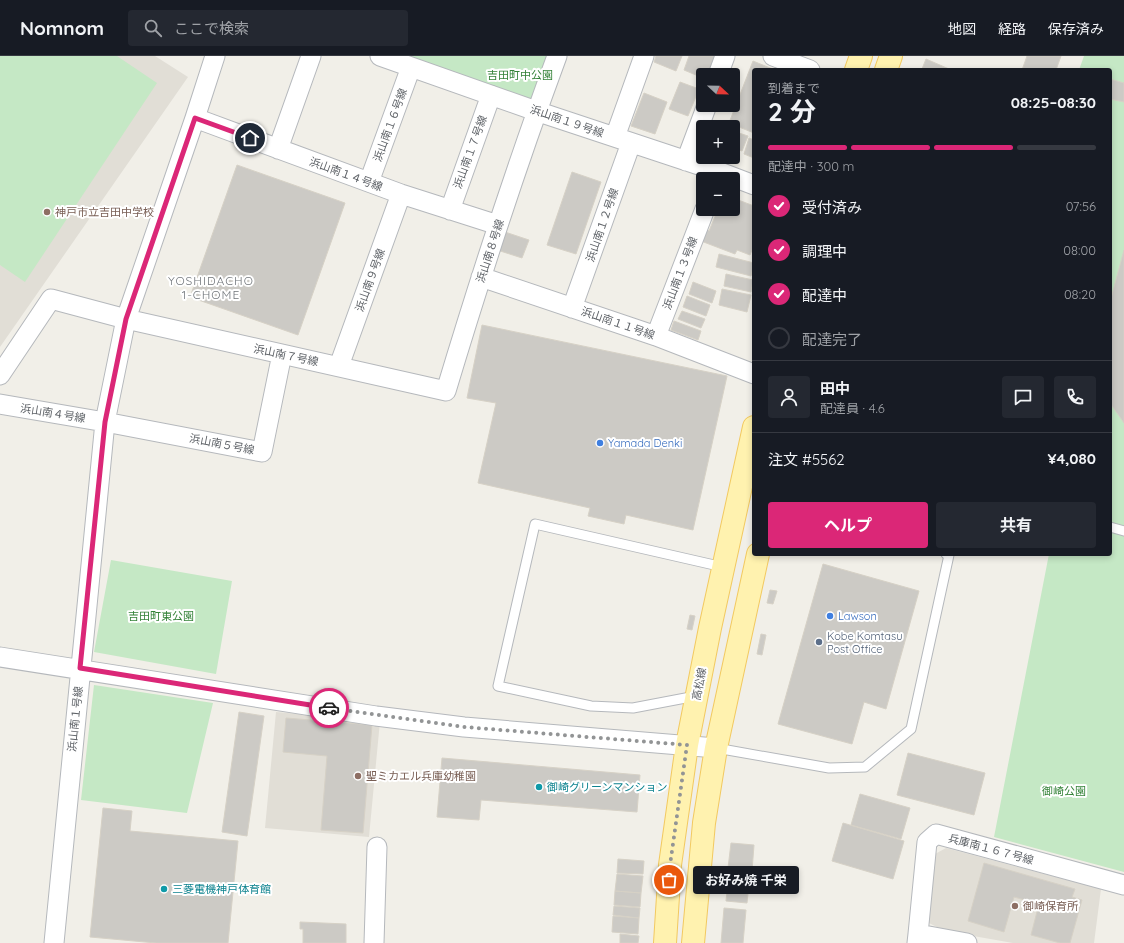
<!DOCTYPE html>
<html lang="ja">
<meta charset="utf-8">
<style>
:root{--surface:#171b24;--page:#242831;--text:#f1f3f6;--muted:#9ea1a6;--line:#363941;--accent:#db2777}
body{margin:0;font-family:Quicksand,"Noto Sans JP",sans-serif;background:var(--page);color:var(--text);height:100vh;display:flex;flex-direction:column;font-size:15px;white-space:nowrap}
*{box-sizing:border-box;margin:0}
p{font-size:13px;color:var(--muted)}
.icon{flex:none;width:22px;height:22px;fill:none;stroke:currentColor;stroke-width:2;stroke-linecap:round;stroke-linejoin:round}
.map{position:relative;flex:1;overflow:hidden}
.sheet{position:absolute;left:752px;top:12px;width:360px;height:488px;display:flex;flex-direction:column;background:var(--surface);border-radius:4px;box-shadow:0 2px 6px #0003}
.sheet>*{flex:none}
.needle{width:26px;rotate:112deg}
.controls{position:absolute;left:696px;top:12px;display:grid;gap:8px}
.controls a{display:grid;place-items:center;width:44px;height:44px;border-radius:4px;background:var(--surface);box-shadow:0 2px 6px #0003;font-size:20px}
.pin{position:absolute;display:grid;place-items:center;width:34px;height:34px;color:#fff;margin:-17px;border:2px solid #fff;border-radius:50%;box-shadow:0 1px 4px #0007}
.courier{position:absolute;display:grid;place-items:center;width:40px;height:40px;margin:-20px;border:3px solid #db2777;border-radius:50%;background:#fff;color:#222;box-shadow:0 1px 5px #0007}
.bubble{position:absolute;height:28px;border-radius:4px;background:var(--surface);box-shadow:0 2px 6px #0003;font-size:13px;font-weight:700;line-height:28px;text-align:center}
.summary em{font-style:normal;font-weight:700}
.summary div{display:flex;flex-direction:column-reverse}
.summary{display:flex;align-items:center;justify-content:space-between;height:68px;padding:0 16px}
h1{font-size:26px;font-weight:700;line-height:30px}
.bar{display:grid;grid-template-columns:repeat(4,1fr);gap:6px 4px;align-content:center;height:48px;padding:0 16px}
.bar i{height:5px;border-radius:3px;background:var(--line)}
.bar .current{background:var(--accent)}
.bar p{grid-column:span 4}
.line{display:flex;align-items:center;gap:10px;padding:0 16px;border-top:1px solid var(--line)}
.line div{flex:1}
.round{display:grid;place-items:center;flex:none;width:42px;height:42px;border-radius:4px;background:var(--page)}
ol{padding:0 16px;list-style:none}
li{display:flex;align-items:center;gap:12px;height:44px}
li p{margin-inline-start:auto}
li .icon{padding:4px;border-radius:50%;background:var(--accent);color:#fff;stroke-width:4}
li:last-child{color:var(--muted)}
li i{width:22px;height:22px;border:2px solid var(--line);border-radius:50%}
.primary-button{display:flex;gap:8px;margin-top:auto;padding:8px 16px}
.primary-button a{flex:1;height:46px;border-radius:4px;background:var(--accent);color:#fff;font-size:16px;font-weight:700;line-height:46px;text-align:center}
.primary-button a+a{background:var(--page);color:var(--text)}
header{display:flex;align-items:center;gap:24px;box-sizing:border-box;height:56px;padding:0 20px;background:var(--surface);border-bottom:1px solid var(--line)}
header strong{font-size:19px}
nav{display:flex;gap:22px;margin-inline-start:auto;font-size:14px}
.search{width:280px;height:36px;background:var(--page);display:flex;align-items:center;gap:10px;box-sizing:border-box;padding:0 14px;border-radius:4px;color:var(--muted);font-size:15px}
.map>svg:first-child{display:block}
.education{fill:#e1ded6}
.green{fill:#c5e8c5}
.building{fill:#cccac5;stroke:#d6d1c6}
.lines{fill:none;stroke-linecap:round;stroke-linejoin:round}
.service-casing{stroke:#b5b8bc;stroke-width:11}
.minor-casing{stroke:#b5b8bc;stroke-width:21}
.primary-casing{stroke:#f2c960;stroke-width:24}
.service{stroke:#fff;stroke-width:9}
.minor{stroke:#fff;stroke-width:19}
.primary{stroke:#fff2af;stroke-width:22}
.done{stroke:#929495;stroke-width:4;stroke-dasharray:0 7.2}
.route{stroke:#db2777;stroke-width:5}
.education-dot{fill:#8d6e63;stroke:#fff;stroke-width:1.5}
.shop-dot{fill:#3f7fe0;stroke:#fff;stroke-width:1.5}
.service-dot{fill:#5c6f8a;stroke:#fff;stroke-width:1.5}
.culture-dot{fill:#0f9aa8;stroke:#fff;stroke-width:1.5}
.labels{text-anchor:middle;stroke-width:4;stroke-linejoin:round;paint-order:stroke}
.park-label{font-size:11px;fill:#348238;stroke:#fff}
.street-label{font-size:11px;fill:#5f6368;stroke:#fff}
.education-label{font-size:11px;fill:#785e54;stroke:#fff;text-anchor:start}
.shop-label{font-size:11px;fill:#366cbe;stroke:#fff;text-anchor:start}
.service-label{font-size:11px;fill:#4e5e75;stroke:#fff;text-anchor:start}
.culture-label{font-size:11px;fill:#0d838f;stroke:#fff;text-anchor:start}
.neighbourhood-label{font-size:12px;letter-spacing:1px;fill:#70757a;stroke:#fff}
</style>
<header>
<strong>Nomnom</strong>
<div class="search"><svg class="icon" aria-label="search" viewBox="0 0 24 24"><circle cx="10" cy="10" r="6"/><path d="M15 15l6 6"/></svg>ここで検索</div>
<nav><a>地図</a><a>経路</a><a>保存済み</a></nav>
</header>
<div class="map">
<svg width="1124" height="887" viewBox="0 0 1124 887">
<rect width="100%" height="100%" fill="#f1efe8"/>
<path class="education" d="M0 0H155L188 21 0 291Z
M276 656 380 665 369 781 265 772Z
M946 792 1101 833 1094 887H1013L945 875 929 867 935 798Z"/>
<path class="green" d="M0 0H117L157 27 25 226 0 209Z
M400 0H548L534 44Z
M1084 0H1124V816L994 781 1049 498H1110V14H1079Z
M111 504 232 525 216 618 94 596Z
M94 629 213 647 187 757 81 744Z"/>
<path class="building" d="M656 0H682L676 15 654 6Z
M689 0H716L709 19H703V22L684 14Z
M1027 0H1061L1056 14H1022Z
M926 3 949 13V14L922 13Z
M753 5 775 14H754V77L729 67Z
M1110 23 1124 27V46L1110 43Z
M680 26 699 33 688 60 669 53Z
M644 37 667 46 655 78 631 70Z
M739 77 748 80 742 95 733 92Z
M749 82 754 84V102L744 98Z
M237 109 345 147 298 279 190 241Z
M572 116 601 126 576 198 547 189Z
M733 142 754 150 752 155H754V189L750 199 737 194 735 198 701 185 706 173 709 175 718 153H733Z
M499 174 529 184 522 202 491 192Z
M1124 194V367L1110 347V246Z
M719 198 754 207 751 220 716 211Z
M726 218 753 224 751 236 724 230Z
M693 226 716 235 712 247 689 238Z
M722 233 751 239 747 256 719 249Z
M687 240 710 249 706 260 683 251Z
M682 255 705 263 701 272 678 263Z
M674 265 701 275 698 284 671 274Z
M482 269 727 320 693 474 626 459 624 468 588 460 590 452 478 427 496 347 467 342Z
M823 508 919 535 886 653 864 646 852 688 778 668Z
M770 534 777 535 773 548 767 547Z
M690 559 695 560 692 574 687 573Z
M761 578 766 579 762 599 757 598Z
M239 656 264 660 247 780 222 776Z
M286 662 372 669 363 777 321 774 327 700 283 696Z
M908 697 985 717 974 759 897 739Z
M442 702 640 719 637 756 481 744 479 764 437 761Z
M860 738 910 752 901 783 851 769Z
M103 752 132 755 130 775 238 785 228 887H156L90 881Z
M843 767 904 785 893 823 832 805Z
M731 787 754 789 752 815 728 812Z
M618 803 644 805 643 818 617 817Z
M984 807 1075 833 1072 841 1082 844 1070 887H1060L1031 879 1039 848 1014 841 1004 876 968 865Z
M729 816 750 818 747 847 726 845Z
M617 818 643 820 641 837 615 835Z
M615 835 641 837 640 851 614 849Z
M614 850 640 852 639 862 613 859Z
M724 852 746 854 743 887H721Z
M613 860 639 862 638 878 612 876Z
M300 866 346 868V887H303V873H300Z
M620 878 639 880 638 887H620Z"/>
<g class="lines">
<defs>
<path id="service" d="M1110 471 1124 475
M696 640 633 652 591 650 498 630 535 468 723 511
M716 692 829 712 865 711 911 673 949 499 946 498"/>
<path id="minor" d="M380 0 536 55 720 116 754 129
M773 0 810 14
M718 19 725 0
M195 62 401 138 498 169
M615 81 644 0
M278 93 311 0
M686 105 707 49
M369 126 411 11
M450 154 491 39
M481 221 656 280 754 318
M572 252 631 87
M656 280 705 153
M339 310 401 138
M0 319 51 243 126 263 446 335C480 222 516 111 557 0
M0 348 105 366 262 396 282 298
M0 601 376 660 464 671 716 692
M918 878 927 786 936 778 1124 829
M54 887 105 366 126 263 195 62 215 0
M374 887 377 791
M917 887 918 878 967 887"/>
<path id="primary" d="M856 14 861 0
M886 14 891 0
M665 887 670 809 687 689 710 572 754 371
M693 887 704 767 716 692 758 498"/>
</defs>
<use href="#service" class="service-casing"/>
<use href="#minor" class="minor-casing"/>
<use href="#primary" class="primary-casing"/>
<use href="#service" class="service"/>
<use href="#minor" class="minor"/>
<use href="#primary" class="primary"/>
</g>
<g class="lines">
<path class="done" d="M329 652 464 671 687 689 670 809 669 824"/>
<path class="route" d="M250 82 195 62 126 263 105 366 80 612 329 652"/>
</g>
<g class="education-dot">
<circle cx="47" cy="156" r="4"/>
<circle cx="358" cy="720" r="4"/>
<circle cx="1015" cy="850" r="4"/>
</g>
<g class="shop-dot">
<circle cx="600" cy="387" r="4"/>
<circle cx="830" cy="560" r="4"/>
</g>
<circle class="service-dot" cx="819" cy="586" r="4"/>
<g class="culture-dot">
<circle cx="539" cy="731" r="4"/>
<circle cx="164" cy="833" r="4"/>
</g>
<g class="labels">
<g class="park-label">
<text x="520" y="23">吉田町中公園</text>
<text x="161" y="564">吉田町東公園</text>
<text x="1064" y="739">御崎公園</text>
</g>
<g class="street-label">
<text transform="translate(567 65) rotate(19)" y="4">浜山南１９号線</text>
<text transform="translate(390 69) rotate(-70)" y="4">浜山南１６号線</text>
<text transform="translate(470 96) rotate(-70)" y="4">浜山南１７号線</text>
<text transform="translate(346 118) rotate(20)" y="4">浜山南１４号線</text>
<text transform="translate(602 169) rotate(-71)" y="4">浜山南１２号線</text>
<text transform="translate(490 195) rotate(-72)" y="4">浜山南８号線</text>
<text transform="translate(680 217) rotate(-69)" y="4">浜山南１３号線</text>
<text transform="translate(370 224) rotate(-70)" y="4">浜山南９号線</text>
<text transform="translate(618 267) rotate(19)" y="4">浜山南１１号線</text>
<text transform="translate(286 299) rotate(12)" y="4">浜山南７号線</text>
<text transform="translate(53 357) rotate(9)" y="4">浜山南４号線</text>
<text transform="translate(222 388) rotate(11)" y="4">浜山南５号線</text>
<text transform="translate(699 628) rotate(-79)" y="4">高松線</text>
<text transform="translate(75 663) rotate(-84)" y="4">浜山南１号線</text>
<text transform="translate(991 793) rotate(15)" y="4">兵庫南１６７号線</text>
</g>
<g class="education-label">
<text x="55" y="160">神戸市立吉田中学校</text>
<text x="366" y="724">聖ミカエル兵庫幼稚園</text>
<text x="1023" y="854">御崎保育所</text>
</g>
<g class="shop-label">
<text x="608" y="391">Yamada Denki</text>
<text x="838" y="564">Lawson</text>
</g>
<g class="service-label">
<text x="827" y="584">Kobe Komtasu<tspan x="827" dy="13">Post Office</tspan></text>
</g>
<g class="culture-label">
<text x="547" y="735">御崎グリーンマンション</text>
<text x="172" y="837">三菱電機神戸体育館</text>
</g>
<g class="neighbourhood-label">
<text x="211" y="229">YOSHIDACHO<tspan x="211" dy="14">1-CHOME</tspan></text>
</g>
</g>
</svg>
<div class="controls">
<a><svg class="needle" viewBox="-14 -14 28 28"><path d="M0-13l5 13h-10z" fill="#e53935"/><path d="M0 13l5-13h-10z" fill="#9ea1a6"/></svg></a>
<a>+</a>
<a>−</a>
</div>
<div class="pin" style="left:669px;top:824px;background:#ea580c"><svg class="icon" aria-label="bag" viewBox="0 0 24 24"><path d="M5 8h14l-1 12H6zM9 8a3 3 0 0 1 6 0"/></svg></div>
<div class="pin" style="left:250px;top:82px;background:#1f2937"><svg class="icon" aria-label="home" viewBox="0 0 24 24"><path d="M3 11l9-7 9 7M6 9v11h12V9"/></svg></div>
<div class="courier" style="left:329px;top:652px"><svg class="icon" aria-label="car" viewBox="0 0 24 24"><path d="M5 17H2v-5l4-1 3-4h7l3 4 3 1v5h-3M9 17h6M6 11h13"/><circle cx="7" cy="17" r="2"/><circle cx="17" cy="17" r="2"/></svg></div>
<div class="bubble" style="left:693px;top:810px;width:106px">お好み焼 千栄</div>
<section class="sheet">
<div class="summary"><div><h1>2 分</h1><p>到着まで</p></div><em>08:25–08:30</em></div>
<div class="bar"><i class="current"></i><i class="current"></i><i class="current"></i><i></i><p>配達中 · 300 m</p></div>
<ol>
<li><svg class="icon" aria-label="check" viewBox="0 0 24 24"><path d="M5 12l5 5 9-10"/></svg>受付済み<p>07:56</p></li>
<li><svg class="icon" aria-label="check" viewBox="0 0 24 24"><path d="M5 12l5 5 9-10"/></svg>調理中<p>08:00</p></li>
<li><svg class="icon" aria-label="check" viewBox="0 0 24 24"><path d="M5 12l5 5 9-10"/></svg>配達中<p>08:20</p></li>
<li><i></i>配達完了</li>
</ol>
<div class="line" style="height:72px"><a class="round"><svg class="icon" aria-label="person" viewBox="0 0 24 24"><circle cx="12" cy="8" r="4"/><path d="M4 21q1-7 8-7t8 7"/></svg></a><div><b>田中</b><p>配達員 · 4.6</p></div><a class="round"><svg class="icon" aria-label="chat" viewBox="0 0 24 24"><path d="M4 5h16v11H9l-5 4z"/></svg></a><a class="round"><svg class="icon" aria-label="phone" viewBox="0 0 24 24"><path d="M5 4h4l2 5-3 2q2 4 5 5l2-3 5 2v4C11 20 4 13 5 4z"/></svg></a></div>
<div class="line" style="height:52px"><div>注文 #5562</div><b>¥4,080</b></div>
<div class="primary-button"><a>ヘルプ</a><a>共有</a></div>
</section>
</div>
